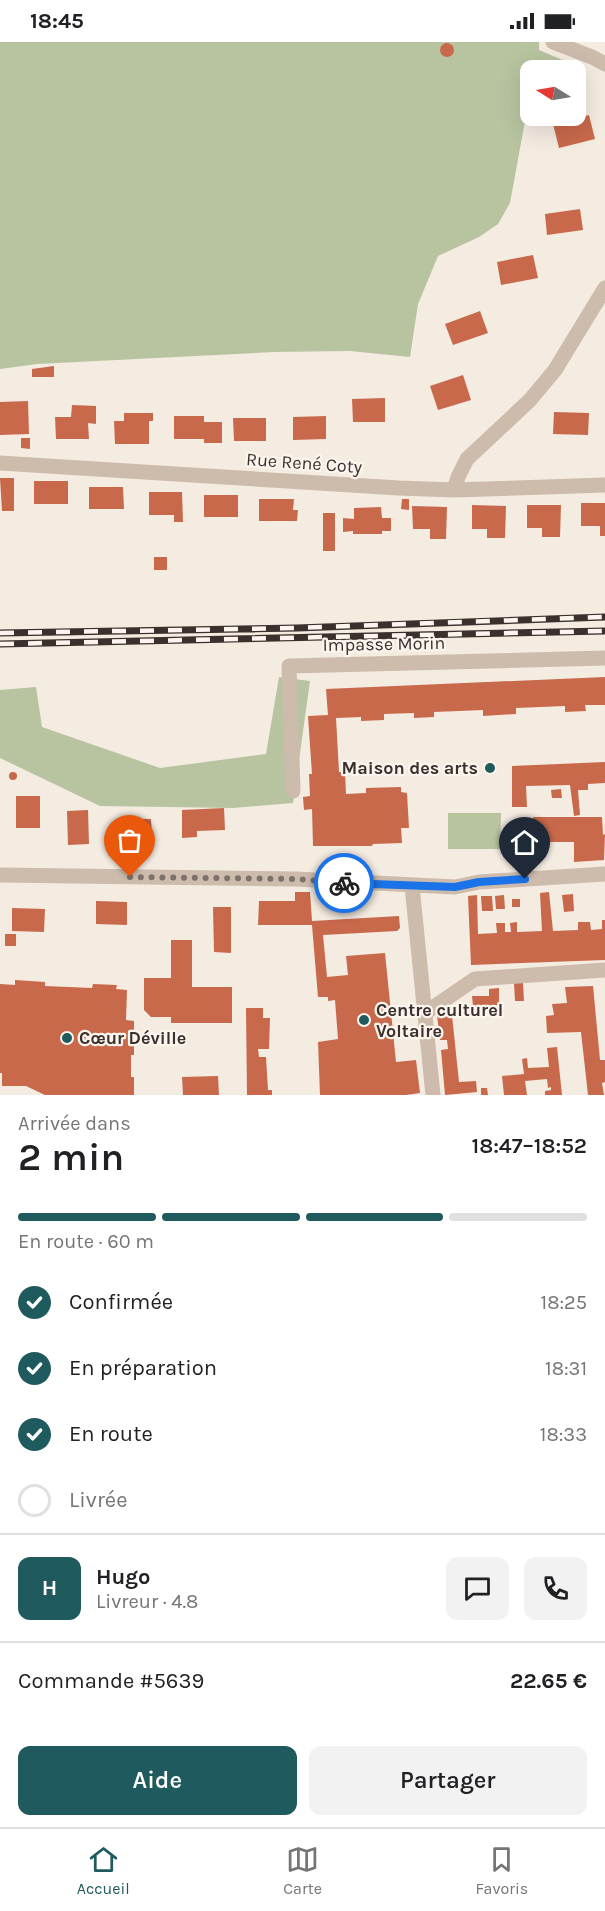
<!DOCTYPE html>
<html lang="fr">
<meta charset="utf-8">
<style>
:root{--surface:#fff;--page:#f2f2f2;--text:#202124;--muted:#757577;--line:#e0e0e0;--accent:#1f5a5e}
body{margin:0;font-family:Karla,sans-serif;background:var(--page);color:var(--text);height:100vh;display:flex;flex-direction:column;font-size:22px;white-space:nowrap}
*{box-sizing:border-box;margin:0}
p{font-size:20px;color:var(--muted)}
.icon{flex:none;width:33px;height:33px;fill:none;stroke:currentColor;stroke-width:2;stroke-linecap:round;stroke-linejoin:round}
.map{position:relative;height:1053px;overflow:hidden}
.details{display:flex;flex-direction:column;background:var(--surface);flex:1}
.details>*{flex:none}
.needle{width:39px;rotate:281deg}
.buttons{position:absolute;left:520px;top:18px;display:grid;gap:12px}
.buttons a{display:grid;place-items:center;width:66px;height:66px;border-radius:12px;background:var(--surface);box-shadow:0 6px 24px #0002;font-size:30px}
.pin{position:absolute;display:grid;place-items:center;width:51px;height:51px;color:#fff;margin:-62px -26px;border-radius:50% 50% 50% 0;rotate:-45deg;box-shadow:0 0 6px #0007}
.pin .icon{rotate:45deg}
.courier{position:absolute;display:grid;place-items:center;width:60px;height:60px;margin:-30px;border:4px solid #1a73e8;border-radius:50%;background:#fff;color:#222;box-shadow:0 2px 8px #0007}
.head em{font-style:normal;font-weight:600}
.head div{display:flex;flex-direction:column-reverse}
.head{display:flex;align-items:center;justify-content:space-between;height:102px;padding:0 18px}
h1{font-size:39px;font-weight:600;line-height:45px}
.bar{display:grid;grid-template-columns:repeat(4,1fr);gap:9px 6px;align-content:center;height:72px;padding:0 18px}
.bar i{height:8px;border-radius:4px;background:var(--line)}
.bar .active{background:var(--accent)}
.bar p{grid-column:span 4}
.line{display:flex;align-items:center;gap:15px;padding:0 18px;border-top:2px solid var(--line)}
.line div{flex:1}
.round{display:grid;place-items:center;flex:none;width:63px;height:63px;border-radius:12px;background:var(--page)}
ol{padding:0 18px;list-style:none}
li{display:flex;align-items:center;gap:18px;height:66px}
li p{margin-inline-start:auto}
li .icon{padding:6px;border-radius:50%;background:var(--accent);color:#fff;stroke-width:4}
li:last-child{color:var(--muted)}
li i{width:33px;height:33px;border:3px solid var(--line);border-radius:50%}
.cta{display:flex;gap:12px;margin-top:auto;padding:12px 18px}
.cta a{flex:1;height:69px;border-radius:12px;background:var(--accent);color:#fff;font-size:24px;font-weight:600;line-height:69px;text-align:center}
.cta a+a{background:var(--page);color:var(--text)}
.status{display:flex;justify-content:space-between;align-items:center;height:42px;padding:0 30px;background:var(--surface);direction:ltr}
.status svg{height:16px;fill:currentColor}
.dock{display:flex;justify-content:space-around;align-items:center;height:84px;border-top:2px solid var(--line);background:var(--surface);font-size:16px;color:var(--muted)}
.dock a{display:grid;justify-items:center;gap:3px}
.dock .active{color:var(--accent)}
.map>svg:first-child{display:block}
.green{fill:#b8c4a0}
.building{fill:#c8694b}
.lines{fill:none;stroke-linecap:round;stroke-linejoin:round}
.street{stroke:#cdbbac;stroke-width:15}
.rail-casing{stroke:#3b302b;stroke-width:7}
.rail{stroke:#fbf5ee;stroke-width:4.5;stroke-dasharray:14;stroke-linecap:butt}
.done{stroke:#7c716b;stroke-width:6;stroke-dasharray:0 10.8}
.route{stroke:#1a73e8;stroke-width:8}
.poi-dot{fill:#1f5a5e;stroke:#fbf5ee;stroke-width:2}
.labels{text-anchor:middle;stroke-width:4.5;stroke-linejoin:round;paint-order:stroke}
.street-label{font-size:18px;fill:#3b302b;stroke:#fbf5ee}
.poi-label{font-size:18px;font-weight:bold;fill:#3b302b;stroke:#fbf5ee;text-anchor:start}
</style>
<div class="status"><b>18:45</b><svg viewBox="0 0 49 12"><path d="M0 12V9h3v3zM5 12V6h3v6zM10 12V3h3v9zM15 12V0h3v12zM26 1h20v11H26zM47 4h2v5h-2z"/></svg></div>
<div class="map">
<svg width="605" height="1053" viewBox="0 0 605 1053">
<rect width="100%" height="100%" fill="#f4ebe1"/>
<path class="green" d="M0 0H539V8L584 27 576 32V28H531V56L529 57 510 161 498 182 479 195 438 214 418 262 410 315 350 309 274 310 37 322 0 327Z
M279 635 310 639 293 761 233 766 100 764 0 716V648L36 645 42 685 160 726 266 712Z
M448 771H501L500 807H448Z"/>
<path class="building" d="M440 8a7 7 0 1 1 14 0a7 7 0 1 1-14 0Z
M589 73 595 97 559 106 553 82Z
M580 167 583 188 547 193 545 172Z
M533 213 538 236 501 243 497 220Z
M480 269 488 291 453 303 445 282Z
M54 324V335H32V327Z
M463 333 471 358 438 368 430 344Z
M385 356V380H353L352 357Z
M28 359 29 392 0 393V360Z
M72 363 96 364V382L88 381 89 397H56L55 375H71Z
M554 370 589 371 588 393 553 392Z
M124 371H153V379H149V402H115L114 379H124Z
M174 374H204V380H222V401H204V397H174Z
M326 374V397L293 398V375Z
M233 376H266V399H234Z
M21 396H30V407L21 406Z
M0 436H14V469H2Z
M34 439H68V462H34Z
M89 445H123L124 467H89Z
M149 450H182L183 480H174V473H149Z
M204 453H238V475H204Z
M259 457H294L293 468H298L297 479H259Z
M402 457H409V468L401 467Z
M581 461H605V494H600V484H581Z
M472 463 506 464 505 496H487V487H472Z
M527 463H561L560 495H542V486H527Z
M412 464 447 465 446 497H430V487H413Z
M381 465 382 476H391V489H382V492H353V489L343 490V476L354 477V466Z
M323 471H335V509H323Z
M154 515H167V528H154Z
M605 635V663H585L586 669 565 670V664L516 666V672L483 674V668L434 670V675L414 676V671L384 672V678L361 679V675L336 676 339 730H345L346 752 366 751V746L401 745V750L407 751 409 786H401L402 801 373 802 372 804H313L312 767 304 768 303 755 310 754 309 732H312L308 674 328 673 326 647Z
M605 720V741L588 742V748H578L580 773 574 774 570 743 526 744 527 765H512V724Z
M9 734a4 4 0 1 1 8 0a4 4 0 1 1-8 0Z
M561 747 562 756H552L551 748Z
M16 754H40V786H16Z
M224 766 225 788 197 789V795L182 796V768Z
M88 768 89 802 68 803 67 769Z
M533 775H602L603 793 605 792 604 818 574 820V800H533Z
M127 777H151L153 808H128Z
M295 850H310L312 879 399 874 400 886 397 889 323 893 327 935 348 933 346 914 385 911 396 1020 416 1018 420 1051 406 1053H320L318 1000 338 997 335 958 328 959V955H318L312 883H258L259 859H295Z
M549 850 553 889 578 888V880H590L591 888 602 887V878H605V918L471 923 468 854 477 853 478 892 497 891 496 881H505V890H511L510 881 517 880V890L542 889 540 851Z
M573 852 574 869 564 870 562 853Z
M504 853 505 867H496L495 854Z
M481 854H492L493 869H482Z
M512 857H520V865H512Z
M96 859 127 860V883L96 882Z
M213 865H231V911L214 910Z
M12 866 45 867 44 890 12 889Z
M5 892H16V904H5Z
M171 898H192V945H232V981H171V975H151L144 968V936H171Z
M15 938 45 940V944L92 946 93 942 117 943 116 947 127 948 126 978 134 979V1013H131V1035H134V1053H45L26 1044H2V1031H0V942L15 943Z
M514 941H523L524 959H515Z
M593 944 600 1018H605V1040L602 1041 604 1053H588L581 990 547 991 546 974 554 973 552 962 567 961 565 945Z
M499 946V963L473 964 472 954H489V947Z
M451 964 459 1040 476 1039 477 1050 445 1053 441 1008 448 1007 447 998H440L437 973Z
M246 966H263V976H270L269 1007H258L259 1015H266L268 1048H272V1053H247Z
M557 1005 562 1053H545V1049L551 1048V1045L548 1046 547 1037 525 1039 527 1053H504L502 1034 524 1032 522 1017 527 1016 528 1026 549 1025 547 1006Z
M218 1034 219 1053H183L182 1035Z
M481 1046H487L488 1053H481Z"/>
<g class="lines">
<path class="street" d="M553 0 592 15 605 22
M0 421 399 446 454 448 605 443
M454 448 458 435 467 417 530 358 555 328 605 246
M293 749 289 624 605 616
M0 833 296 837 455 845 479 840 605 832
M412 844 433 1053
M425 971 475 937 605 928"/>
<defs>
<path id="rail" d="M0 591 297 586 605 575
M0 602 605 589"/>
</defs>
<use href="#rail" class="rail-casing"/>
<use href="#rail" class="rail"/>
</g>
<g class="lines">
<path class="done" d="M130 835 296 837 344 841"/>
<path class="route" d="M344 841 455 845 479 840 525 837"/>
</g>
<g class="poi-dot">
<circle cx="490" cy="726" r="6"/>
<circle cx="364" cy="978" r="6"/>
<circle cx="67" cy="996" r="6"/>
</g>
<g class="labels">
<g class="street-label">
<text transform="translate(304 421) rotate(4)" y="6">Rue René Coty</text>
<text transform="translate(384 602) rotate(-1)" y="6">Impasse Morin</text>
</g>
<g class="poi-label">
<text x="478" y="732" text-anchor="end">Maison des arts</text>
<text x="376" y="974">Centre culturel<tspan x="376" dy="21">Voltaire</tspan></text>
<text x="79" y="1002">Cœur Déville</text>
</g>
</g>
</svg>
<div class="buttons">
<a><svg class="needle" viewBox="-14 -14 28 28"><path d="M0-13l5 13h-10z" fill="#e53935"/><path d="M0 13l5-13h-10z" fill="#757577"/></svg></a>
</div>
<div class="pin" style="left:130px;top:835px;background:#ea580c"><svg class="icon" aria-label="bag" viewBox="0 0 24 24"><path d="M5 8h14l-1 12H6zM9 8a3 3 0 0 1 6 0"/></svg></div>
<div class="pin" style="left:525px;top:837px;background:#1f2937"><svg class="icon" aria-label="home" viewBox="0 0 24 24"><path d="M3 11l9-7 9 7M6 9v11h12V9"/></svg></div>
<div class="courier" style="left:344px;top:841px"><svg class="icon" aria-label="bike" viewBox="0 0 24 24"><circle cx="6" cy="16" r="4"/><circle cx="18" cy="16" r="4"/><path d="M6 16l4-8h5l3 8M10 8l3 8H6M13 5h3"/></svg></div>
</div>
<section class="details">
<div class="head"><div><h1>2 min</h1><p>Arrivée dans</p></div><em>18:47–18:52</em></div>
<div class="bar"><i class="active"></i><i class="active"></i><i class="active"></i><i></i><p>En route · 60 m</p></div>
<ol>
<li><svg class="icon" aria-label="check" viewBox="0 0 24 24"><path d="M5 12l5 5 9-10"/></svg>Confirmée<p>18:25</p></li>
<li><svg class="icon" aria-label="check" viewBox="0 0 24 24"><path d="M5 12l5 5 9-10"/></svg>En préparation<p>18:31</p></li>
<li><svg class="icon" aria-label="check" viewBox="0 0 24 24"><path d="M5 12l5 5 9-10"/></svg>En route<p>18:33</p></li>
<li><i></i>Livrée</li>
</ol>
<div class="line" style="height:108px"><b class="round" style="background:var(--accent);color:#fff">H</b><div><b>Hugo</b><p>Livreur · 4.8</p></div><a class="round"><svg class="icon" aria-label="chat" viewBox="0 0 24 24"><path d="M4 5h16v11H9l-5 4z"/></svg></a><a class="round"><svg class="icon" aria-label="phone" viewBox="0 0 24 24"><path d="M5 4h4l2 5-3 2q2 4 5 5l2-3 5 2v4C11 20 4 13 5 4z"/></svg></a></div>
<div class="line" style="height:78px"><div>Commande #5639</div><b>22.65 €</b></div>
<div class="cta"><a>Aide</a><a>Partager</a></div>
</section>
<nav class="dock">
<a class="active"><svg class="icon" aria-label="home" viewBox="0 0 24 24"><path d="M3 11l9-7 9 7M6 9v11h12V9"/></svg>Accueil</a>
<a><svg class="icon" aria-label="map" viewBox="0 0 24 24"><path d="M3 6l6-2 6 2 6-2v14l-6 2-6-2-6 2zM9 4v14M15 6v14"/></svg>Carte</a>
<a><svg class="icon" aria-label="saved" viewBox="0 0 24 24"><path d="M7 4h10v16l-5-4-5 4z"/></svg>Favoris</a>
</nav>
